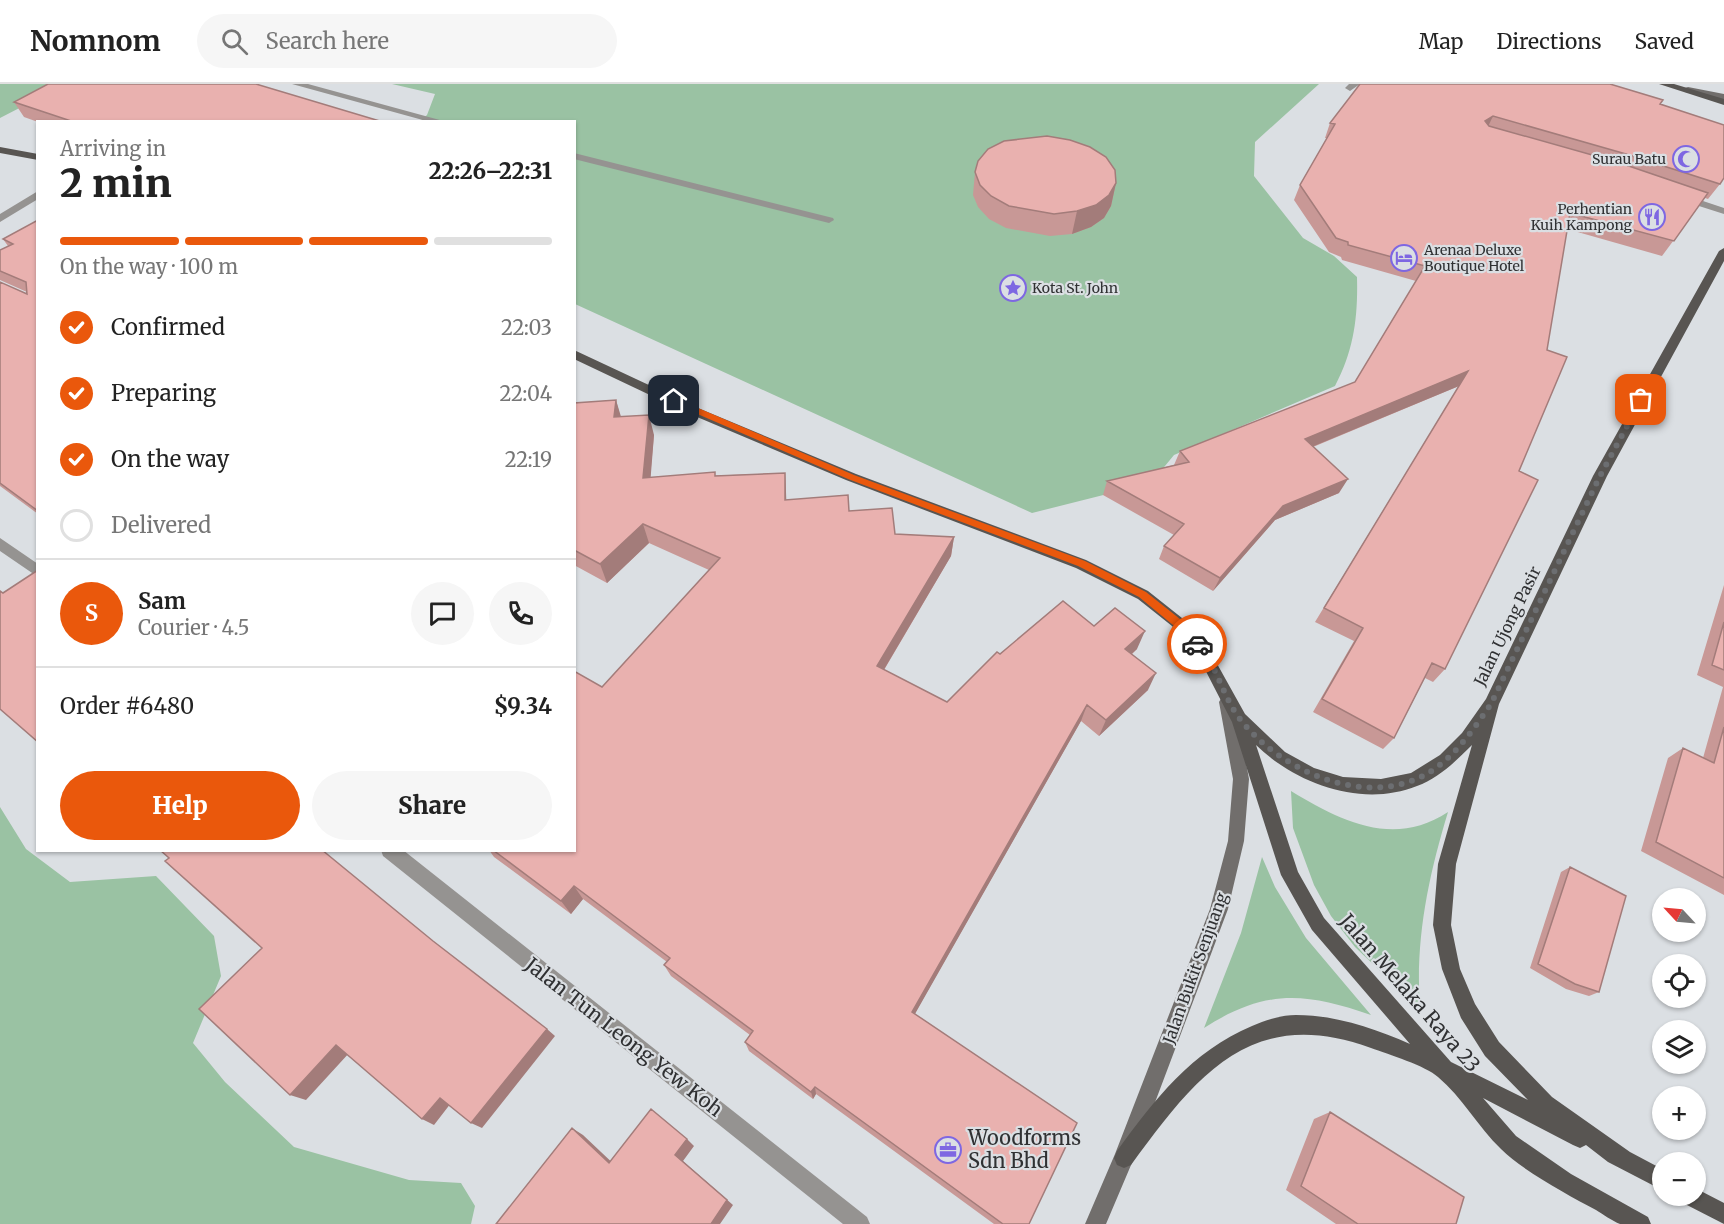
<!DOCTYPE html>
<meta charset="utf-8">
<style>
:root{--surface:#fff;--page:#f6f6f6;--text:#222;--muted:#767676;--line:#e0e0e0;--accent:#ea580c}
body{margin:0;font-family:Merriweather,serif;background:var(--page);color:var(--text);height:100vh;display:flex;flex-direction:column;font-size:22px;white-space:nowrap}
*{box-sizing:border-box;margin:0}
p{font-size:20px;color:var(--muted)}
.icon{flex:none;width:33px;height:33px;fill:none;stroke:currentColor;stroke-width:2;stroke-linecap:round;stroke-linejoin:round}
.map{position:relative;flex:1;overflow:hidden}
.sheet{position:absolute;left:36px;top:36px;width:540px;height:732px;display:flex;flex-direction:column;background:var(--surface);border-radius:0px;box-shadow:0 2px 4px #0004}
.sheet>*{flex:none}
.needle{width:39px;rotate:296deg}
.controls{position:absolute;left:1652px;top:804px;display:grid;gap:12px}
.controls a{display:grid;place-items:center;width:54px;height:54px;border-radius:50%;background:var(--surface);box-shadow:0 2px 4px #0004;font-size:30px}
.pin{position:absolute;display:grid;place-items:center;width:51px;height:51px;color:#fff;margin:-26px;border-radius:12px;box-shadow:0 3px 9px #0006}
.courier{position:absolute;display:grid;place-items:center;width:60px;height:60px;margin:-30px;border:4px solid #ea580c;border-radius:50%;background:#fff;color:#222;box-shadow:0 2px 8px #0007}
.summary em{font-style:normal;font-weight:800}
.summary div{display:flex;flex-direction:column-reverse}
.summary{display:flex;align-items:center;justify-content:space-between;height:102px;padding:0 24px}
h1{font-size:39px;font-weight:800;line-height:45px}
.bar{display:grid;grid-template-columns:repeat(4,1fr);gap:9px 6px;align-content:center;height:72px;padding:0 24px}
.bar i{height:8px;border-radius:4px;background:var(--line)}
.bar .selected{background:var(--accent)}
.bar p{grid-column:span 4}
.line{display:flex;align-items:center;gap:15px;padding:0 24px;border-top:2px solid var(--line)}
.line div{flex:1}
.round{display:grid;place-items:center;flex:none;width:63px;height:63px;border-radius:32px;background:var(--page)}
ol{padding:0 24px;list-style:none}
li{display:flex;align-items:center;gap:18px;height:66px}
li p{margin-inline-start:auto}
li .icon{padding:6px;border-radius:50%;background:var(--accent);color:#fff;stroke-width:4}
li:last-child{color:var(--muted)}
li i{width:33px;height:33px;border:3px solid var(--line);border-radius:50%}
.button{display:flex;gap:12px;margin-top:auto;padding:12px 24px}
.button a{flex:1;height:69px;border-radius:36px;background:var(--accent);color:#fff;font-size:24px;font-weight:800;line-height:69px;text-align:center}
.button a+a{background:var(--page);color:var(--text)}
header{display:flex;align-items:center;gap:36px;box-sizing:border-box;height:84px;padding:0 30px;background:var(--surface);border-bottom:2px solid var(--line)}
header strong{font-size:28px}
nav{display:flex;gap:33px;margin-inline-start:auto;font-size:21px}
.search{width:420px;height:54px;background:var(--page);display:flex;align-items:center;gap:15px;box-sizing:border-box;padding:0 21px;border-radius:33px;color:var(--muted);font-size:22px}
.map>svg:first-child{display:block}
.green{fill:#9ac2a3}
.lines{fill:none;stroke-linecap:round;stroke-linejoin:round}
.service{fill:#959391;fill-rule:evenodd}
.minor{fill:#959391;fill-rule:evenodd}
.secondary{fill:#716e6c;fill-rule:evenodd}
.primary{fill:#585552;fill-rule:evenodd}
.wall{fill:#c89896}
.shaded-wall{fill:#a37c7a}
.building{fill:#e9b1af;stroke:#a37c7a;stroke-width:1.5}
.route{fill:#ea580c}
.done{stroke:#6c6e71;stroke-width:6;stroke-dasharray:0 10.8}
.labels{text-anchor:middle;stroke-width:4.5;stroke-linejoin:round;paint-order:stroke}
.far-poi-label{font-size:14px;fill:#303133;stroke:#dbdfe3;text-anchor:end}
.street-label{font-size:16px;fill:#303133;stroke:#dbdfe3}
.near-street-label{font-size:20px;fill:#303133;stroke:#dbdfe3}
.near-poi-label{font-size:20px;fill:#303133;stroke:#dbdfe3;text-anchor:start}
</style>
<header>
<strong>Nomnom</strong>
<div class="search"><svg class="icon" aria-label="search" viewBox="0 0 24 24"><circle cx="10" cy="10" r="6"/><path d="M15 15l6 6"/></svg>Search here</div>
<nav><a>Map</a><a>Directions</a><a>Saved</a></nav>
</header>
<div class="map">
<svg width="1724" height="1140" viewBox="0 0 1724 1140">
<rect width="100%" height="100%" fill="#dbdfe3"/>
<path class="green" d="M0 0H66L0 34Z
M392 0H1319L1255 58 1254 92 1303 154 1334 172 1357 193C1358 233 1354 266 1335 302L1174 371 1151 399 1032 429 575 220 574 38 420 37 427 31 435 10Z
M1291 707C1340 737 1394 764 1448 728 1428 794 1415 856 1420 925L1355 863 1331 832 1314 801 1293 744Z
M0 723 26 765 70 798 156 792 214 852 221 892 193 959 225 998 294 1063 409 1096 461 1099 475 1122 471 1140H0Z
M1262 773 1275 803 1306 854 1371 931C1304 908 1265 905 1204 944L1241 849Z"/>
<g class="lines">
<path class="service" d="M292 0H308L447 38H430Z
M1349 0H1360L1350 7 1345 4Z
M574 69 833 134 834 136 829 139 574 75Z
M1677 111H1685L1724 124V130L1677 115Z"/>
<path class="minor" d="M38 107V115L0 138V130Z
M0 454 38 480V493L0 467Z
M381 766H403L867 1133 870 1140H843L383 772Z"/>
<path class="secondary" d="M1688 3 1724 10V16L1685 8V4Z
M1227 611 1232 613 1235 618 1249 695 1244 757 1228 825 1134 1074 1106 1140H1085L1115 1070 1210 825 1228 757 1233 695 1219 618 1222 613Z"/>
<path class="primary" d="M1659 0H1674L1724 15V21Z
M0 63 38 70V76L0 69Z
M1724 164V177L1607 392 1499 620 1456 780 1451 841 1460 885 1475 920 1499 958 1552 1013 1630 1068 1662 1085V1106L1608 1078 1586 1061 1580 1064 1573 1061 1483 1014 1516 1052 1571 1090 1648 1133 1651 1140C1642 1140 1629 1140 1620 1140 1612 1137 1603 1130 1596 1126 1568 1111 1523 1087 1501 1065 1478 1043 1462 1013 1438 993 1426 982 1388 970 1371 964 1251 920 1196 992 1131 1081L1124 1084 1117 1081 1114 1074 1117 1067C1154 1016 1192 967 1252 942 1266 936 1281 931 1296 931 1335 931 1374 944 1410 960L1312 846 1281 791 1232 638 1196 568 1172 542 1138 515 1076 484 846 396 690 330 574 275V266L698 324 856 390 1086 476 1148 507 1182 534 1206 560 1245 630 1285 668 1314 684 1343 693 1381 695 1411 689 1440 671 1462 649 1486 615 1593 392 1719 167ZM1256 661C1296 700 1362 724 1417 702 1439 694 1456 677 1472 661L1438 780 1433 841 1442 885 1461 934 1485 972 1528 1016 1451 978 1324 834 1298 788Z
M1695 1104 1724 1119V1140L1683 1119 1680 1112H1695Z"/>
</g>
<path class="wall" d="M14 18 383 38H38L24 33Z
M1660 21 1720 100 1708 115 1705 114 1662 172 1567 145 1519 387 1445 585 1433 598 1425 594 1394 654 1383 665 1313 628 1354 557 1315 538 1459 302 1313 363 1339 409 1275 436 1213 507 1159 475 1164 462 1174 451 1103 411 1107 397 1174 381 1180 367 1355 298 1416 197 1342 176 1341 173 1329 168 1294 116 1300 101 1327 54H1325L1330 39Z
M975 88 1116 99 1111 122 1104 134 1091 143 1072 150 1050 152 1006 144 989 135 978 123 973 111Z
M38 136V430L0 402V198L27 210V208L0 196V166L8 162 3 155Z
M616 316 620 332 654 351 650 394 785 389 786 416 849 427 895 450 954 453 951 472 884 586 947 618 1000 570 1094 542 1137 565 1132 570 1148 606 1099 652 1081 637 915 929 1029 1140H994L816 1010 813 1015 749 967 745 958 750 951 671 892 664 881 667 878 583 815 571 830 494 773 489 766H574L602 603 709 486 649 459 607 499 574 481V319Z
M1724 501V811L1641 767 1668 674 1683 664 1703 674 1723 603 1697 591Z
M1570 783 1599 908 1589 912 1566 905 1530 884 1561 788Z
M1330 1028 1456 1140H1336L1286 1106 1314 1035Z"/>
<path class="shaded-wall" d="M1493 32 1486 47 1485 37Z
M1116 99 1111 122 1104 134 1091 143 1072 150 1077 127Z
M1468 287 1459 302 1297 369 1305 355Z
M616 316 622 336 614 333Z
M649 331 654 351 649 414 643 394Z
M785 389 786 408 787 435 785 416Z
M1348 395 1339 409 1275 436 1213 507 1220 494 1283 422Z
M643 440 649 459 607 499 600 480Z
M954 453 951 472 876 599 877 582Z
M1145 547 1137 565 1118 582 1125 565Z
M1156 589 1148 606 1099 652 1106 636Z
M1087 621 1081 637 911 937 912 928Z
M574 802 583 815 571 830 561 817Z
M547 945 555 952 482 1044 471 1039Z
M336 961 350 968 306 1016 290 1011Z
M815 1003 816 1010 813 1015 811 1008Z
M440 1014 451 1019 434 1041 422 1035Z
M572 1044 583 1051 619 1085 609 1079Z
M687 1055 694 1062 683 1077 733 1121 720 1140H711L675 1071Z"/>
<path class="building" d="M48 0H256L383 38H74L14 18Z
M1360 0H1610L1663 16 1660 20 1724 41V94L1720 100 1626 70 1493 32 1485 37 1489 42 1617 78 1708 109 1674 157 1570 129 1547 266 1567 273 1519 387 1538 396 1445 585 1432 579 1394 654 1322 615 1363 544 1324 524 1468 287 1305 355 1348 395 1283 422 1220 494 1164 462 1184 440 1107 397 1189 378 1180 367 1355 298 1425 182 1348 161V158L1336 154 1300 101 1335 40 1330 39Z
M1047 52 1070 56 1090 63 1106 73 1115 86 1116 99 1109 111 1096 121 1077 127 1054 130 1009 122 991 112 980 101 975 88 978 77 988 65 1004 57Z
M38 136V427L0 399V198L27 210 26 198 0 187V166L13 160 3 155Z
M616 316 614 333 649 331 643 394 715 388V392L785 389V416L848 411 849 427 892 424 895 450 954 453 877 582 947 618 997 568 1000 570 1063 517 1094 542 1115 524 1145 547 1125 565 1156 589 1106 636 1087 621 912 928 1077 1039 1029 1140H1003L815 1003 811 1008 745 958 753 947 664 881 670 874 574 802 561 817 493 766H574V587L602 603 720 474 643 440 600 480 574 466V319Z
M38 486V658L0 625V507L3 509Z
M1724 538V586L1712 581Z
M1724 643V794L1656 758 1683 664 1714 679Z
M160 766H322L433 857 547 945 471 1039 440 1014 422 1035 336 961 290 1011 199 925 262 864 165 777 169 774Z
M1570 783 1626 812 1599 908 1575 900 1538 880Z
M651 1025 687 1055 675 1071 727 1116 711 1140H496L572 1044 609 1079Z
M1330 1028 1464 1113 1456 1140H1358L1301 1102Z"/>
<path class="route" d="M672 315H677L854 391 1085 477 1146 508 1180 535 1202 560 1197 564 1194 563 1173 541 1139 513 1078 482 848 395 672 319Z"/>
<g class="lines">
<path class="done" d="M1197 560C1217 580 1222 612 1240 635 1277 683 1354 720 1414 696 1448 683 1471 649 1491 620L1600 392 1641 316"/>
</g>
<defs>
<symbol id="mosque-ring" viewBox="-11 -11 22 22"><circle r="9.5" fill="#dbdfe3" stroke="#7e67e2" stroke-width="1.5"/><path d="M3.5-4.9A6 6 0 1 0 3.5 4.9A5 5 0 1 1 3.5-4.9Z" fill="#7e67e2"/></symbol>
<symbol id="restaurant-ring" viewBox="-11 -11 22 22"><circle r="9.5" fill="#dbdfe3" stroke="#7e67e2" stroke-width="1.5"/><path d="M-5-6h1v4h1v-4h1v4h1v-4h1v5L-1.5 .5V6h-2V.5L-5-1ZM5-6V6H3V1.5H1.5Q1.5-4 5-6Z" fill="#7e67e2"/></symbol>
<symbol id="hotel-ring" viewBox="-11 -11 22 22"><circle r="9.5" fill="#dbdfe3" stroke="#7e67e2" stroke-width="1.5"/><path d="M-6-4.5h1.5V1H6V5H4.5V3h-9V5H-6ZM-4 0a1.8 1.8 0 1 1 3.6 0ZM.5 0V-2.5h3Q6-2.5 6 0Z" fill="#7e67e2"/></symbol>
<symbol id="sight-ring" viewBox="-11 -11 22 22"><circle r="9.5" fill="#dbdfe3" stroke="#7e67e2" stroke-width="1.5"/><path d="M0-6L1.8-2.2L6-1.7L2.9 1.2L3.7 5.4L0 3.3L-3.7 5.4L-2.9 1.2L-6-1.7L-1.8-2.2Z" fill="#7e67e2"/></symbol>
<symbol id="office-ring" viewBox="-11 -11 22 22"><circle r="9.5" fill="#dbdfe3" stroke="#7e67e2" stroke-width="1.5"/><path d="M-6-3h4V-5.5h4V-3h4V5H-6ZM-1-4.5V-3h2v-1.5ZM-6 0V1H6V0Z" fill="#7e67e2"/></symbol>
</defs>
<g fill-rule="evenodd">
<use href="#mosque-ring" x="1671" y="60" width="30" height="30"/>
<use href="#restaurant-ring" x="1637" y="118" width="30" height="30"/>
<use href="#hotel-ring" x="1389" y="159" width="30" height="30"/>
<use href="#sight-ring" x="998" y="189" width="30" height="30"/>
<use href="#office-ring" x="933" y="1051" width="30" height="30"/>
</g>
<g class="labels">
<g class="far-poi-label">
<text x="1666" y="80">Surau Batu</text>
<text x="1632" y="130">Perhentian<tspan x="1632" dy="16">Kuih Kampong</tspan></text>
<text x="1424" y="171" text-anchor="start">Arenaa Deluxe<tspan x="1424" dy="16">Boutique Hotel</tspan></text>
<text x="1032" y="209" text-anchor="start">Kota St. John</text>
</g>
<g class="street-label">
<text transform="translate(1507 542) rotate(-64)" y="6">Jalan Ujong Pasir</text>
<text transform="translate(1195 884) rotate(-70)" y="6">Jalan Bukit Senjuang</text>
</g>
<g class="near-street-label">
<text transform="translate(1410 909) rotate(49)" y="7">Jalan Melaka Raya 23</text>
<text transform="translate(624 953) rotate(38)" y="7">Jalan Tun Leong Yew Koh</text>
</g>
<g class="near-poi-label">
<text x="968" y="1061">Woodforms<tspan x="968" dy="23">Sdn Bhd</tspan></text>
</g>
</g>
</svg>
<div class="controls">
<a><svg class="needle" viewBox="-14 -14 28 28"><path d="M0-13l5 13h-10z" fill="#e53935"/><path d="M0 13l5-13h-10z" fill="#767676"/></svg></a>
<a><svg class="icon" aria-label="locate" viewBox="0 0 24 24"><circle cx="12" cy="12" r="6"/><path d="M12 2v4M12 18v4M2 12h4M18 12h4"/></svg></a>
<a><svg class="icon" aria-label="layers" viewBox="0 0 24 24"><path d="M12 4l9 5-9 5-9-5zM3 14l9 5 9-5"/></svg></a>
<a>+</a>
<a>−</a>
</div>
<div class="pin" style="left:1641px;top:316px;background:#ea580c"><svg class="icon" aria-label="bag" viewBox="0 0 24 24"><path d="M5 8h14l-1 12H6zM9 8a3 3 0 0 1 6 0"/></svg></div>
<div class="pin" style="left:674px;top:317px;background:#1f2937"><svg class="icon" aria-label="home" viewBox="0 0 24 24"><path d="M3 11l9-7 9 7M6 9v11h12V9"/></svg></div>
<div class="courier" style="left:1197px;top:560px"><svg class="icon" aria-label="car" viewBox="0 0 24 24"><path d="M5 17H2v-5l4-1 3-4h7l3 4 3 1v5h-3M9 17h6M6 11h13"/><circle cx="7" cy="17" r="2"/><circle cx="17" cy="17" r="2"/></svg></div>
<section class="sheet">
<div class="summary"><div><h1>2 min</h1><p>Arriving in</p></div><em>22:26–22:31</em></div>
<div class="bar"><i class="selected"></i><i class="selected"></i><i class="selected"></i><i></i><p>On the way · 100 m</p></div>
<ol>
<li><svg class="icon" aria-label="check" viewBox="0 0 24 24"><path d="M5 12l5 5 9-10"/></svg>Confirmed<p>22:03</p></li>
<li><svg class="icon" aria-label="check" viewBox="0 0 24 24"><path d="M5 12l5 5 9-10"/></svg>Preparing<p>22:04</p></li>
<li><svg class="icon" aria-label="check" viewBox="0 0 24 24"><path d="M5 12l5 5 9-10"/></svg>On the way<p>22:19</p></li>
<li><i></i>Delivered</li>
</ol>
<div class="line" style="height:108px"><b class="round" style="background:var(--accent);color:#fff">S</b><div><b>Sam</b><p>Courier · 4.5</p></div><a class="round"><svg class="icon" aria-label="chat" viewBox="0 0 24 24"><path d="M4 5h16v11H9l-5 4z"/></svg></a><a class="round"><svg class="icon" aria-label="phone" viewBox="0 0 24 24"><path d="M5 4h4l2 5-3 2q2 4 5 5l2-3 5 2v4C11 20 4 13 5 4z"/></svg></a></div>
<div class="line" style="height:78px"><div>Order #6480</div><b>$9.34</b></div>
<div class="button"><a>Help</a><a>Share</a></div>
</section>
</div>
